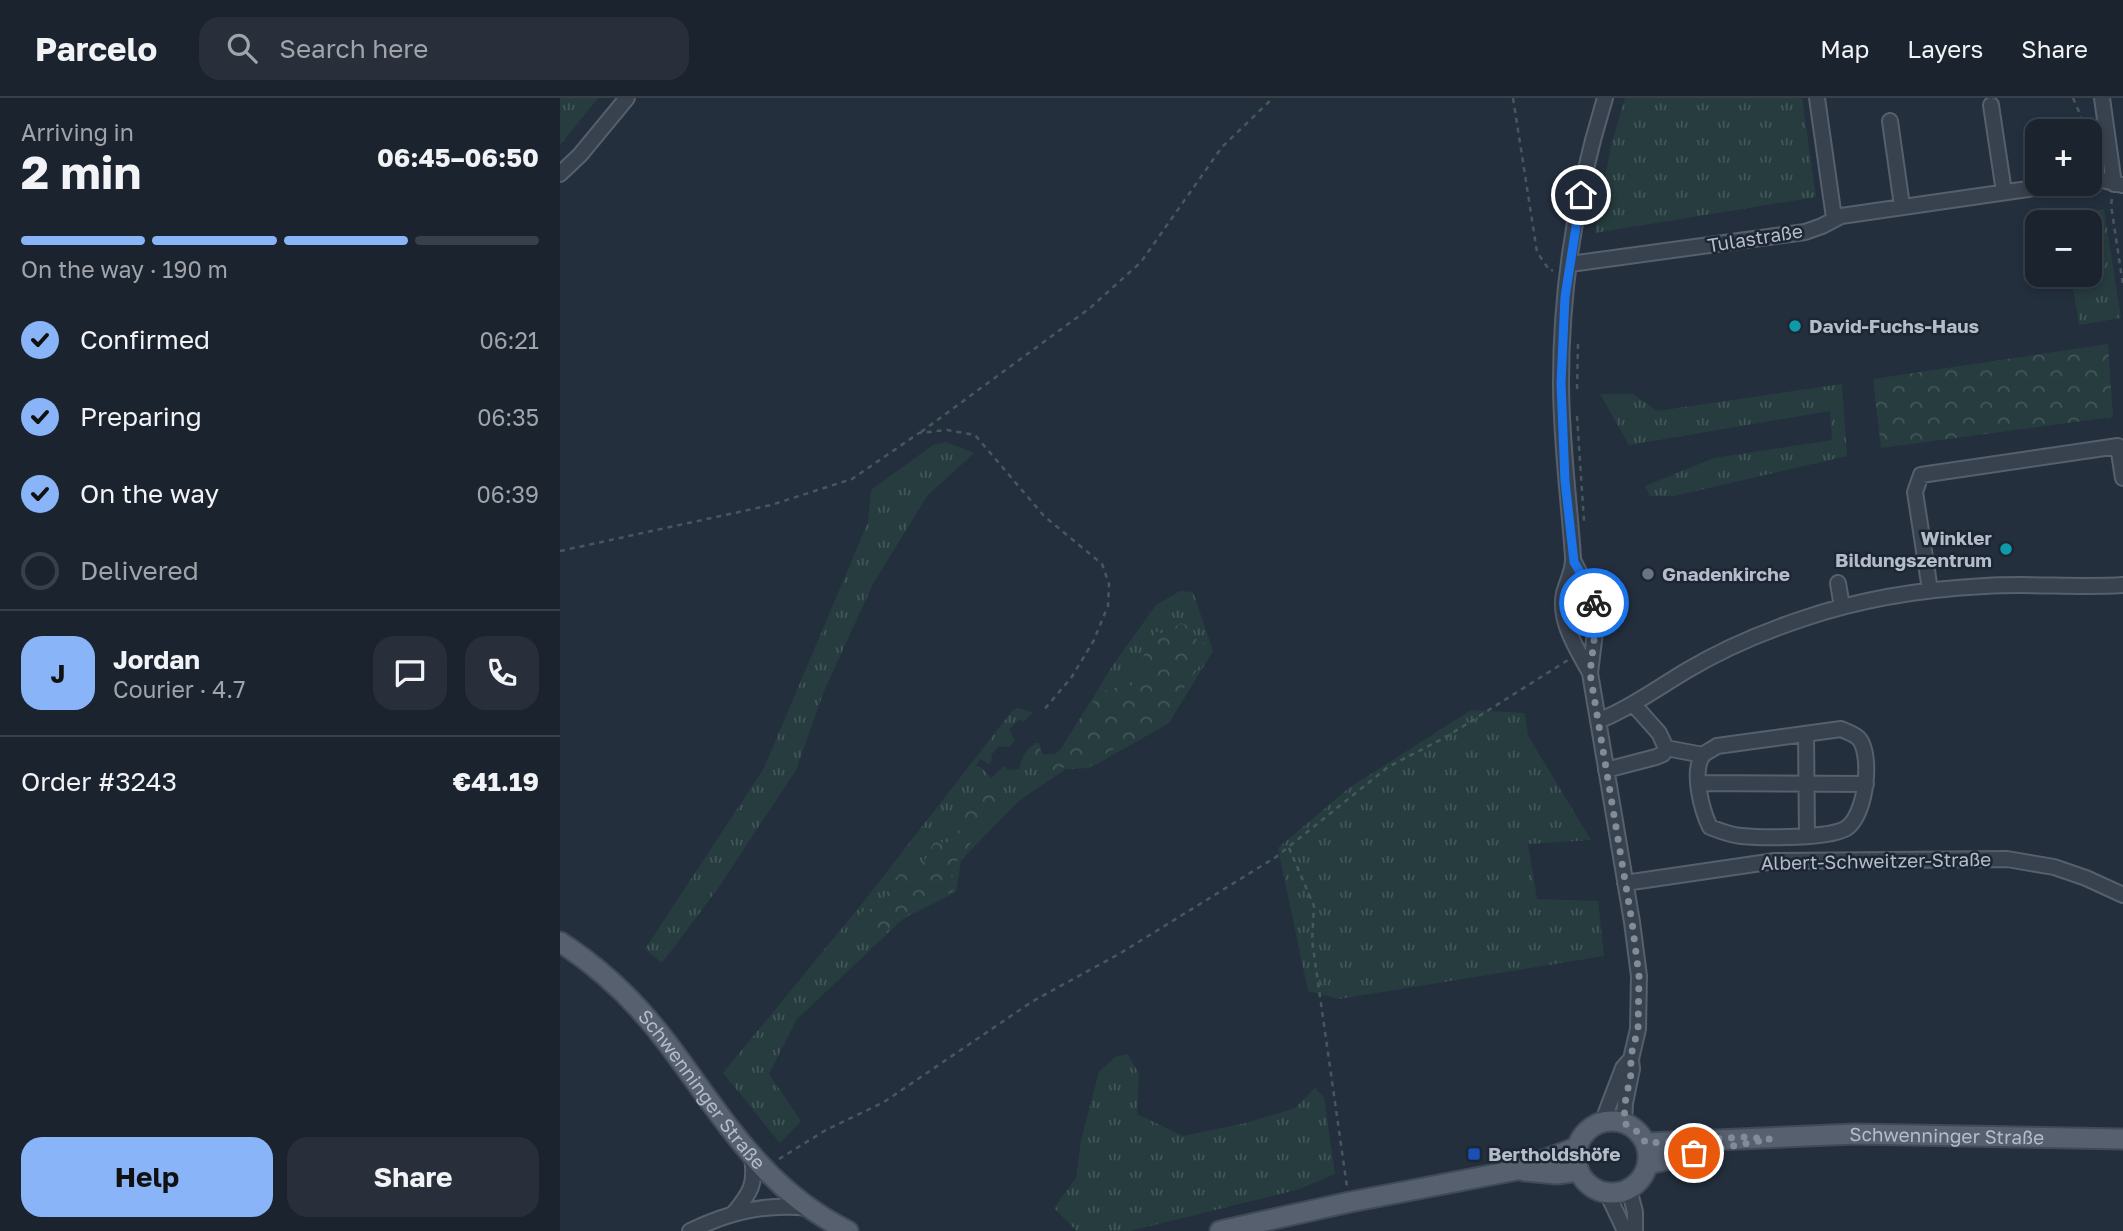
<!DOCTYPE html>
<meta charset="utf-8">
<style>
:root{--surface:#1b232e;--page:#282f3a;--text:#f1f3f6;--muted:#a0a4aa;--line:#39404a;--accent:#8ab4f8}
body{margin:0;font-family:"Golos Text",sans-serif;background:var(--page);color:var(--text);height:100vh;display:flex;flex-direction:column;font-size:26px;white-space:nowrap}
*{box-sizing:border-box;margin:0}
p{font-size:23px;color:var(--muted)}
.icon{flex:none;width:38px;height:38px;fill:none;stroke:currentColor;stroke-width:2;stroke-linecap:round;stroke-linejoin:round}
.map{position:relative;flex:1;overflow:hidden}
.details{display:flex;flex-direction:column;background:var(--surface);width:560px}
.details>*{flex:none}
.controls{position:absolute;left:1465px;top:21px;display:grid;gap:14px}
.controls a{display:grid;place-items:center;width:77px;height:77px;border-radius:14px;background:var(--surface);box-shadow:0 4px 10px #0003,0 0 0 2px var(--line);font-size:35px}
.pin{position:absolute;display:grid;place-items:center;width:60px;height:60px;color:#fff;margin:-30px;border:4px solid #fff;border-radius:50%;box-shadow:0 2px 7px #0007}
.courier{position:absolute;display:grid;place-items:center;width:70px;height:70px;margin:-35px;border:5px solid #1a73e8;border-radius:50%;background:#fff;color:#222;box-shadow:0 2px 9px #0007}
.overview em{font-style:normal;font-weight:700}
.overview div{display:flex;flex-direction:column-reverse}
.overview{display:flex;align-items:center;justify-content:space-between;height:119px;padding:0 21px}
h1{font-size:46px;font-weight:700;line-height:52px}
.bar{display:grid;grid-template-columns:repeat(4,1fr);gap:10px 7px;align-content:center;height:84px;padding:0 21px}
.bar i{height:9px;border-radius:5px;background:var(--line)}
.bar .active{background:var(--accent)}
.bar p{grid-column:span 4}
.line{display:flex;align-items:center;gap:18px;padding:0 21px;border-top:2px solid var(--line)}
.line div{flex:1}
.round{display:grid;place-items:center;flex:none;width:74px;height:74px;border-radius:21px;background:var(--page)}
ol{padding:0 21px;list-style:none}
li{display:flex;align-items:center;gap:21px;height:77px}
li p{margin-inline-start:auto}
li .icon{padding:7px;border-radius:50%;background:var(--accent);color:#111;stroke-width:4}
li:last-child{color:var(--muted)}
li i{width:38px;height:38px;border:4px solid var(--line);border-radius:50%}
.primary-button{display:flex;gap:14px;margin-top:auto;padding:14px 21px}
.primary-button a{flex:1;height:80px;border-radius:21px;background:var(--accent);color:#111;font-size:28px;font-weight:700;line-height:80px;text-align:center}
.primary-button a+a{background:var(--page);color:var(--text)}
header{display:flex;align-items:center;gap:42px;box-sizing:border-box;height:98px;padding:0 35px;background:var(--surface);border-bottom:2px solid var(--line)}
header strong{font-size:33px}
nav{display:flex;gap:38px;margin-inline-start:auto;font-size:24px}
.search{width:490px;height:63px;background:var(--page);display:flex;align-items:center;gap:18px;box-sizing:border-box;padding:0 24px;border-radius:21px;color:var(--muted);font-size:26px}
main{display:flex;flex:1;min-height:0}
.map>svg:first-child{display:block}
.grass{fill:url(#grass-tufts)}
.forest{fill:url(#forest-crowns)}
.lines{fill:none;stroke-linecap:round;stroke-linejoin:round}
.minor-casing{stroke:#565f6c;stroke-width:18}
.major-casing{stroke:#414a57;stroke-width:23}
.path{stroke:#44595c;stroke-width:2.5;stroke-dasharray:5 5;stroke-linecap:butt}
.minor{stroke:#38414e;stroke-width:14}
.major{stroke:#56606e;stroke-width:19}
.done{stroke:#828b98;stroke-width:7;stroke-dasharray:0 12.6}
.route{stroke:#1a73e8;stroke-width:9}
.culture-dot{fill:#0f9aa8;stroke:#1d2633;stroke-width:2.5}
.worship-dot{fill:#6b7280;stroke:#1d2633;stroke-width:2.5}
.transit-dot{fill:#1a4fb4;stroke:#1d2633;stroke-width:2.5}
.labels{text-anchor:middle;stroke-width:5;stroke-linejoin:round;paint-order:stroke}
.street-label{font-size:19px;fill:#b4bcc9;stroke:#1d2633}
.poi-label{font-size:19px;font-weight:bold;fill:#b4bcc9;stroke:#1d2633;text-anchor:start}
</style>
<header>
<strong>Parcelo</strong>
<div class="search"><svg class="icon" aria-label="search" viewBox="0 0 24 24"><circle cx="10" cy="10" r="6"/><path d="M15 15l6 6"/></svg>Search here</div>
<nav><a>Map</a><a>Layers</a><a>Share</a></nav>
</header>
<main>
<section class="details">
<div class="overview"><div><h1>2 min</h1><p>Arriving in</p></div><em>06:45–06:50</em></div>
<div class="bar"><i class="active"></i><i class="active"></i><i class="active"></i><i></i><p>On the way · 190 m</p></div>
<ol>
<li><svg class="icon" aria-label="check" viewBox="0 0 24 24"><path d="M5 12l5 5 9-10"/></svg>Confirmed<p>06:21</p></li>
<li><svg class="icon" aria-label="check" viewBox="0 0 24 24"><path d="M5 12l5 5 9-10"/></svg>Preparing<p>06:35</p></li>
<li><svg class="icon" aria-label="check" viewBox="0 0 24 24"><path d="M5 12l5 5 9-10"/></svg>On the way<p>06:39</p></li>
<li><i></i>Delivered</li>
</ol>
<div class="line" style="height:126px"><b class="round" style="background:var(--accent);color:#111">J</b><div><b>Jordan</b><p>Courier · 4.7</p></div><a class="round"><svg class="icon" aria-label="chat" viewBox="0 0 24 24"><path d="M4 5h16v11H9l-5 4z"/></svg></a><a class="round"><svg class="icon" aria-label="phone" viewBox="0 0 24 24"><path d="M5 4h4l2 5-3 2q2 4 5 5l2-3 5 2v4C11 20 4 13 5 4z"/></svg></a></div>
<div class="line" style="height:91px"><div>Order #3243</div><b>€41.19</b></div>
<div class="primary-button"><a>Help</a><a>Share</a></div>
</section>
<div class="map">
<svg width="1563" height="1133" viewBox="0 0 1563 1133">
<defs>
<pattern id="grass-tufts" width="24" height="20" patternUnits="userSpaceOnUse" patternTransform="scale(1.75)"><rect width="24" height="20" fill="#263c3f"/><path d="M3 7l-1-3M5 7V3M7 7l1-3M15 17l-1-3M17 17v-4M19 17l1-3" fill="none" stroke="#435659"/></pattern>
<pattern id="forest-crowns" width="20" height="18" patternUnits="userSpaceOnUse" patternTransform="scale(1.75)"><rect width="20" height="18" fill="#263c3f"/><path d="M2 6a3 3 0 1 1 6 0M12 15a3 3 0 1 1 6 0" fill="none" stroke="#435659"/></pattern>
</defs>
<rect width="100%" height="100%" fill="#242f3e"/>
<path class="grass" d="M0 0H38L0 47Z
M1065 0H1242L1256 99 1035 135 1051 48Z
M1544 111 1561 220 1519 227 1511 177H1530V124H1503L1502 117Z
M1282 286 1287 358 1114 398H1090L1085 388 1154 360 1272 342 1270 313 1069 347 1040 296H1073L1097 313Z
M386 344 414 355 367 398 313 486 264 593 236 672 159 789 102 865 85 851 204 670 308 424 311 392 373 347Z
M620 493 633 494 653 553 609 625 530 670 506 671 460 702 401 762 396 794 343 821 237 921 209 976 241 1023 220 1045 163 975 301 807 452 613 458 610 473 615 463 624 459 621 449 632 455 643 449 649 439 648 432 656 431 665 428 666 420 661 416 668 421 669 431 680 444 668 448 672 459 671C462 660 466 648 479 645L482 655 485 657 495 656 501 651 553 567 596 507Z
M911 612 965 615 968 638 1031 742 968 746 977 801 1038 803 1044 858 779 901 748 893 718 750 789 690Z
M568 956 579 976 577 1016 623 1038 686 1025 735 1010 755 990 764 999 775 1076 740 1091 570 1133H517L494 1110 516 1080 521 1042 539 974 555 959Z"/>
<path class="forest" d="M1548 246 1553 319 1321 350 1313 281Z
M621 525 632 530 639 548 643 544 649 552C638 574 620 591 610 614L604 615 599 620V628L581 638 577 643 549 653 530 668 504 669 490 679 474 670 470 662 475 645H478L482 655 485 657 495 656 501 651 524 614 532 608 535 595C549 593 559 587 573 587 576 568 588 552 595 533L605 536Z
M427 690 436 696 434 725 422 722 416 738 388 775 396 782 394 793 341 820 314 845 297 819 306 811H317L333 784 345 769 364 764 374 744H388L395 740 409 707Z"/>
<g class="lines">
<defs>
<path id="minor" d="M1257 0 1274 120
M1542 0 1554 86
M1431 7 1444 94
M1330 23 1342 108
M0 76 20 57 67 0
M1530 82 1539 81 1562 87
M1010 166 1245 134 1262 128 1281 118 1502 86
M1014 464 1033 501 1037 518 1030 575 1072 824 1079 878 1078 931 1071 961 1072 971 1065 1005 1064 1025
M1278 485 1282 509
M1370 492 1355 394 1361 377 1558 348 1563 380
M1030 575C1017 551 998 523 1004 495 1007 484 1014 471 1013 459 1009 401 1001 343 1001 284 1001 189 1017 91 1045 0
M1038 623C1070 610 1096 591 1126 573 1161 552 1203 534 1242 521 1300 501 1364 491 1425 488 1471 485 1517 490 1563 487
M1281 631C1287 634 1296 636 1300 642 1312 660 1306 714 1288 729 1273 741 1202 740 1181 738 1170 737 1160 733 1150 729 1142 713 1131 673 1143 657 1146 654 1153 651 1157 648Z
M1246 636 1247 737
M1106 650 1143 657
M1046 672 1096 659 1103 656 1106 650 1099 635 1074 607
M1139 685 1306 686
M1065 785 1215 763 1447 761 1494 769 1526 780 1563 797
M1042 1025 1063 970 1070 962
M1069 1091 1075 1114V1133
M1047 1095 1065 1133
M174 1115C191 1094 196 1086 192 1059
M130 1133C169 1114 206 1105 249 1110"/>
<g id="major">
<path id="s1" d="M0 844C42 871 78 906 108 946 163 1019 203 1091 288 1133"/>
<circle cx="1052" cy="1059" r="36"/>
<path id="s2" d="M1086 1045 1295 1036 1563 1041"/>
<path d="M1088 1066 1151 1052"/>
<path d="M964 1073 997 1076 1019 1073"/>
<path d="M660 1133 790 1104 957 1072 1018 1049"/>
</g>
</defs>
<use href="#minor" class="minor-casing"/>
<use href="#major" class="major-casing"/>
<path class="path" d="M953 0 977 154 990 173 993 172
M1513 0 1520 16 1522 33
M1552 101 1551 107 1563 187
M1017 291 1018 245
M1017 318 1024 423
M361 334 530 210 581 164 662 49 713 0
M0 453 211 407 292 381 359 335 387 332 415 337 484 418 542 466 549 486 548 508 533 544 511 580 482 614
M729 750 754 808 752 842 787 1089
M219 1061 266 1032 324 1004 473 903 559 856 716 759 828 669 886 639 1008 562"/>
<use href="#minor" class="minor"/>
<use href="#major" class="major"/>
</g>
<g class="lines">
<path class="done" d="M1034 505 1037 518 1030 575 1072 824 1079 878 1078 931 1070 961 1072 971 1065 1005 1064 1025 1079 1035 1086 1045 1184 1039 1210 1041 1134 1055"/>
<path class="route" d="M1021 97 1005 199 1001 285 1005 383 1014 464 1027 486 1034 505"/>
</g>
<g class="culture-dot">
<circle cx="1235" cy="228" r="7"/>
<circle cx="1446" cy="451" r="7"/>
</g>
<circle class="worship-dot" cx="1088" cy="476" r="7"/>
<rect class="transit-dot" x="907" y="1049" width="14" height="14" rx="3.5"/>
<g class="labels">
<g class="street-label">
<text transform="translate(1195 140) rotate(-9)" y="7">Tulastraße</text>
<text transform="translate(1316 763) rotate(-1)" y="7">Albert-Schweitzer-Straße</text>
<text dy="7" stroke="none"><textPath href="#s1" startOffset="206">Schwenninger Straße</textPath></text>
<text dy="7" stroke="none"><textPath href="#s2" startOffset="301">Schwenninger Straße</textPath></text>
</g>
<g class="poi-label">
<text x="1249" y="235">David-Fuchs-Haus</text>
<text x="1432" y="447" text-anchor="end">Winkler<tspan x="1432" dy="22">Bildungszentrum</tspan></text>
<text x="1102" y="483">Gnadenkirche</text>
<text x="928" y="1063">Bertholdshöfe</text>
</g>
</g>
</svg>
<div class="controls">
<a>+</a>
<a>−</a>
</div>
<div class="pin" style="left:1134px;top:1055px;background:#ea580c"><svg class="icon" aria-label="bag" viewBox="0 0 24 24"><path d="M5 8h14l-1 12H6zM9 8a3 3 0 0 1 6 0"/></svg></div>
<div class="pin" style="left:1021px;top:97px;background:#1f2937"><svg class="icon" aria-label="home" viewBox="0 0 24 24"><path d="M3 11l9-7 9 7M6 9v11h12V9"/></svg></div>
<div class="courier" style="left:1034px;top:505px"><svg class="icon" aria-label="bike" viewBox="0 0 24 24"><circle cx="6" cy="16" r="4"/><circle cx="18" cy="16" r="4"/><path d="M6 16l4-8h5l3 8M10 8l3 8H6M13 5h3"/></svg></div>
</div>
</main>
